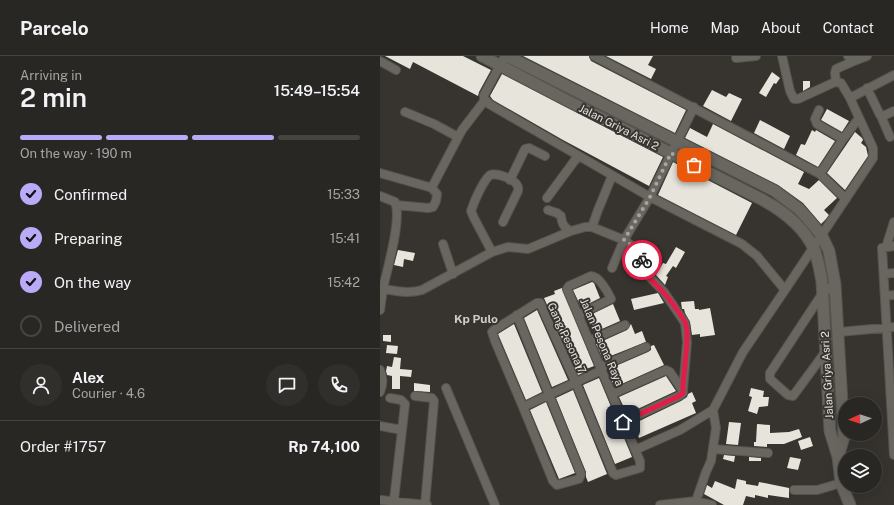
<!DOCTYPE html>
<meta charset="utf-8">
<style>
:root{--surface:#292723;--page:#312f2b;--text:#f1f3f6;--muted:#a5a5a6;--line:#454441;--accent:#baaaf7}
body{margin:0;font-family:"Public Sans",sans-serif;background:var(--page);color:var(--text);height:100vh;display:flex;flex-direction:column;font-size:15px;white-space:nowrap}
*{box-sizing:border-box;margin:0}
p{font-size:13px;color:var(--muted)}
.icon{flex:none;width:22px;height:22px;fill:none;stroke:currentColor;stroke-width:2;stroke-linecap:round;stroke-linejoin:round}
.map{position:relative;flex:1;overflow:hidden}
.drawer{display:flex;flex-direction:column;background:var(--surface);width:380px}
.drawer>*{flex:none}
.needle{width:26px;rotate:267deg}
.tools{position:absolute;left:458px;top:341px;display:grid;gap:8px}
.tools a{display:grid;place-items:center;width:44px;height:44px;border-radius:50%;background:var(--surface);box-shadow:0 4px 16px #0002,0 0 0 1px var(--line);font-size:20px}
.pin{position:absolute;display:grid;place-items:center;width:34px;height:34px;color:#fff;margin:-17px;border-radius:8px;box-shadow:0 2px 6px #0006}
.courier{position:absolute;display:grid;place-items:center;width:40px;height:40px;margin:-20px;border:3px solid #e11d48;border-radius:50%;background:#fff;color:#222;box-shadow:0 1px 5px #0007}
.headline em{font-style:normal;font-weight:600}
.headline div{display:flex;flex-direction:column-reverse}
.headline{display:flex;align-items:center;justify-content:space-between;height:68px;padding:0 20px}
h1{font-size:26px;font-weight:600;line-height:30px}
.bar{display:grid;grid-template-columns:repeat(4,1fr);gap:6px 4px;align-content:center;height:48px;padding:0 20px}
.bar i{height:5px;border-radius:3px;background:var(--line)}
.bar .active{background:var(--accent)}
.bar p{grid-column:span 4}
.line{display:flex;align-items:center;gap:10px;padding:0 20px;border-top:1px solid var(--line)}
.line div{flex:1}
.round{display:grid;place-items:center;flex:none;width:42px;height:42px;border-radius:21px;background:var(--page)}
ol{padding:0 20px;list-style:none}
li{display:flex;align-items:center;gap:12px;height:44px}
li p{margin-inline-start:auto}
li .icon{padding:4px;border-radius:50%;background:var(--accent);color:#111;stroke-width:4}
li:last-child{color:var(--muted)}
li i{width:22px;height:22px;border:2px solid var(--line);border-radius:50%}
header{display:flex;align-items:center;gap:24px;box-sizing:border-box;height:56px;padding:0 20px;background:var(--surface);border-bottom:1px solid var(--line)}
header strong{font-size:19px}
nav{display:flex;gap:22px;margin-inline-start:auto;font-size:14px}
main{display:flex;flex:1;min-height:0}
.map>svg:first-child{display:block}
.building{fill:#e7e4dc}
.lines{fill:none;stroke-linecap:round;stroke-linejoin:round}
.street-casing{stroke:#55534f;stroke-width:10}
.secondary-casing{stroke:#55534f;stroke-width:13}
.street{stroke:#696660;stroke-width:8}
.secondary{stroke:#696660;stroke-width:11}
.done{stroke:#a7a5a1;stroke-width:4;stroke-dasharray:0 7.2}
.route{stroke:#e11d48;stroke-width:5}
.labels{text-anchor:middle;stroke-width:4;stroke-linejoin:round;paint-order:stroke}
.street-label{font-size:11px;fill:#e4e2df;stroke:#37342f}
.neighbourhood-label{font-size:12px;font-weight:bold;fill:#d0cdc5;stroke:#37342f}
</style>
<header>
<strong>Parcelo</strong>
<nav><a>Home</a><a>Map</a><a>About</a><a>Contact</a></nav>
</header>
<main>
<section class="drawer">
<div class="headline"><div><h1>2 min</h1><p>Arriving in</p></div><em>15:49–15:54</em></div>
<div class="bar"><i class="active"></i><i class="active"></i><i class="active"></i><i></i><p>On the way · 190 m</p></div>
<ol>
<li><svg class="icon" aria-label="check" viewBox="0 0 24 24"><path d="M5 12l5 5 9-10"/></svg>Confirmed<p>15:33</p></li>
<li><svg class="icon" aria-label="check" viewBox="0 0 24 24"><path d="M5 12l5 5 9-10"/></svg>Preparing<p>15:41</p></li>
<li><svg class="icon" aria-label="check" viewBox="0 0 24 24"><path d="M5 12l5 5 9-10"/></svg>On the way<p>15:42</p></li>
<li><i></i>Delivered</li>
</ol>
<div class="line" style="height:72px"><a class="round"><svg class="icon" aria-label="person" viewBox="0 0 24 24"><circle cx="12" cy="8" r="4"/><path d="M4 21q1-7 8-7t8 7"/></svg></a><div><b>Alex</b><p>Courier · 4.6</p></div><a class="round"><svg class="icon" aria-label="chat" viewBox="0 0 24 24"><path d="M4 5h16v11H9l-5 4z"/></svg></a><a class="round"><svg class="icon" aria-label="phone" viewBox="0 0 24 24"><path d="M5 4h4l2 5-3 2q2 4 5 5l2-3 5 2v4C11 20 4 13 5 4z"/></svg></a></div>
<div class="line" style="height:52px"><div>Order #1757</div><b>Rp 74,100</b></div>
</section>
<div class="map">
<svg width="514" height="449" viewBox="0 0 514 449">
<rect width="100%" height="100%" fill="#37342f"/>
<path class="building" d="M5 0H83L111 14 99 36 98 40 33 6 30 13Z
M143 0H209L211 5 306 54 295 77Z
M226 0H273L268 9 276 13 271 23Z
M392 16 400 22 396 28 394 27 386 41 379 37Z
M122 18 283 101 269 130 183 84 113 44 110 40Z
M423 25H430V31L423 35Z
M332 34 346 41 349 37 362 43 351 65 323 50Z
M447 53 469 65 462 76 441 64Z
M380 64 410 80 404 93 374 77Z
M333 68 424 116 418 128 429 133 439 124 457 142 444 154 449 159 446 163 441 168 423 147 398 129 305 82 310 72 327 81Z
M432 74 435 76 436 74 455 85 438 111 416 99 421 88 425 89Z
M475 76 482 82 483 84 481 87 486 91 488 100 465 134 447 117Z
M293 106 372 147 356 179 278 139Z
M296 191 305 196 296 212 293 210 286 220 288 221 285 229 276 219 283 207 286 208Z
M18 194 35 197 33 205 24 203 23 211 14 209Z
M212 226 214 227 220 242 204 250 203 247 200 249 193 234Z
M182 232 214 310 204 314 205 316 198 319 164 242 175 238 174 235Z
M278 237 284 247 254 254 251 243Z
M314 245 315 253H319V254L330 252 335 279 320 281V278L312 279 310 266 305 257 304 253H302L301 246Z
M233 248 240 265 215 276 208 260Z
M157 254 188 324 172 331 144 262Z
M134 268 162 336 146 344 118 278Z
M251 268 255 278 262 275 266 286 223 303 216 288 247 274Z
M3 279H11V286L3 285Z
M7 289 18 290 17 298 6 297Z
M274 289 284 309 235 331 230 321 234 319 231 312 268 296 271 294V290Z
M14 301 21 302 20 313 32 314 31 321 20 320V333H12V320L7 319 6 315 7 310 12 311Z
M286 320 296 335 247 358 239 341Z
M219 322 252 401 235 408 203 329Z
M34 327 50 329V336L34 335Z
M371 332 384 335 383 341H389L388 350 379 351 377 358 368 355 372 341 369 340Z
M193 334 227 418 208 426 206 421V416L176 342Z
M312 336 316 345 312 347 316 357 259 382 255 372 253 373 251 369 301 345 307 341 308 338Z
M166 346 195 417 179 423 150 354Z
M349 366 361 367 358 389 346 388Z
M377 368 390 369V377L409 376 419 373 422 381 404 388H387V391L374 390V386H376Z
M430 381 433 390 421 394 418 385Z
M344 399 355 400 354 406 343 403Z
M369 401 381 402V405H369Z
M410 401 421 403 418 414 407 412Z
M357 423 366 425V428L378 430 379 426 409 432V442L388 439V442L375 439V442L366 440 363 449H344L324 438 327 429 332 432 335 425 355 433Z"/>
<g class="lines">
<defs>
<path id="street" d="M125 0 104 39V42L109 48 270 141 362 188 377 200 405 234
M214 0 440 118 466 143
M468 0 474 5 487 0
M356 2 376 0
M0 5 16 14
M456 26 455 17 456 13 474 5
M487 32 500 59 503 60 514 55
M470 42 514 19
M439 54 435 63 437 68 463 83
M25 56 54 68 78 81
M501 60 510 81
M0 117 49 131H52L82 74 105 44
M440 118 463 83 479 62
M130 124 145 93 149 92 165 100
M0 140 15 146C22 164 7 213 3 233L0 232
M167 142 198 100
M16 149 48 152 53 151 56 145 57 138 51 131
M168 154 177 157 181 160C182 168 184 172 191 175
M212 171 218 154 232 120
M63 188 73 218
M514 190 502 192 514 399
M506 191 514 166
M112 196 94 162 91 155C94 146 102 127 109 120 114 115 134 123 137 129 139 131 138 132 138 135L123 166
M232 212 244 184 270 141 314 51
M504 218 514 217
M505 240 514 239
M0 254 3 233C16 235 29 238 42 234L112 196 128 191 148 193 191 175 205 171H212L244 184 260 195 262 198 263 212 266 217 284 236 305 267 307 286 303 335
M137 259 201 418 199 423 177 429 173 425 143 351 115 285 112 276 114 274 157 247H160L196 327 233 417 236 419 260 412V405L187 233 189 230 211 220C219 220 228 236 231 243L198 259
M459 276 514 271
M209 285 245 269
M446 295 413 340 408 339 390 323V317L442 238 455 228
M220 311 266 291
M0 314C3 321 3 329 0 336
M66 332 115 449
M232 338 286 314 290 316 303 335V337L299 340 243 366
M35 340 52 342 54 345 45 449
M10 342 21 344 25 348 14 444
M143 351 222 314
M0 370 22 374
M333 393 388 397
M255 394 300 374 333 354
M414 434H437L461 427
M0 444 47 449
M316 445 326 416 331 405 336 372 333 354 363 296 405 234 493 102V92L470 42 461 27 455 26 418 43H414L410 35 402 0
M280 449 316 445 332 449"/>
<path id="secondary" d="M102 0 186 44 383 144C403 155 424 171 434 193 438 203 440 215 442 226L450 375 458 401 461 427 470 449
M127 0 395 135 419 153 429 164 442 180 449 195 455 228 464 381 458 401"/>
</defs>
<use href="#street" class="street-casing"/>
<use href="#secondary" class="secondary-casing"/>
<use href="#street" class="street"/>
<use href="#secondary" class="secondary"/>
</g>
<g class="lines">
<path class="done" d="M262 204 260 195 244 184 270 141 291 97 314 109"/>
<path class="route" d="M243 366 299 340 303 337C302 320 311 279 305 266 301 259 289 242 283 236 274 226 263 219 262 204"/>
</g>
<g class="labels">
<g class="street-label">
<text transform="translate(239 71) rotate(27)" y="4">Jalan Griya Asri 2</text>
<text transform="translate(187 282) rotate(65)" y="4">Gang Pesona 7</text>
<text transform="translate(222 286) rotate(67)" y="4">Jalan Pesona Raya</text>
<text transform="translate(447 319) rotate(-93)" y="4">Jalan Griya Asri 2</text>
</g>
<g class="neighbourhood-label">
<text x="96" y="267">Kp Pulo</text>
</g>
</g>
</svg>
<div class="tools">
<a><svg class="needle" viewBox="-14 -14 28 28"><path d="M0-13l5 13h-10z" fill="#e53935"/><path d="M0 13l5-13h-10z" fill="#a5a5a6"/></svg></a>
<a><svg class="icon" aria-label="layers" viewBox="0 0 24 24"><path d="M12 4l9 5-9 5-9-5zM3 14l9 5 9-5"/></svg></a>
</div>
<div class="pin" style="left:314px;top:109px;background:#ea580c"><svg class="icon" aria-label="bag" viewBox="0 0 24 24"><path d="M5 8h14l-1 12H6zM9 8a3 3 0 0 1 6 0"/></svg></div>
<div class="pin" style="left:243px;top:366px;background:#1f2937"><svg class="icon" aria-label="home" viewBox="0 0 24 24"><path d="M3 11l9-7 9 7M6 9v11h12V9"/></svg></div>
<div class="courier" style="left:262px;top:204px"><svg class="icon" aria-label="bike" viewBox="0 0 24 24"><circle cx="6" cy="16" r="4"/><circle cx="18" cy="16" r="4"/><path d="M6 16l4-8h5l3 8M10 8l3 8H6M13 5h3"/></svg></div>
</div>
</main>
